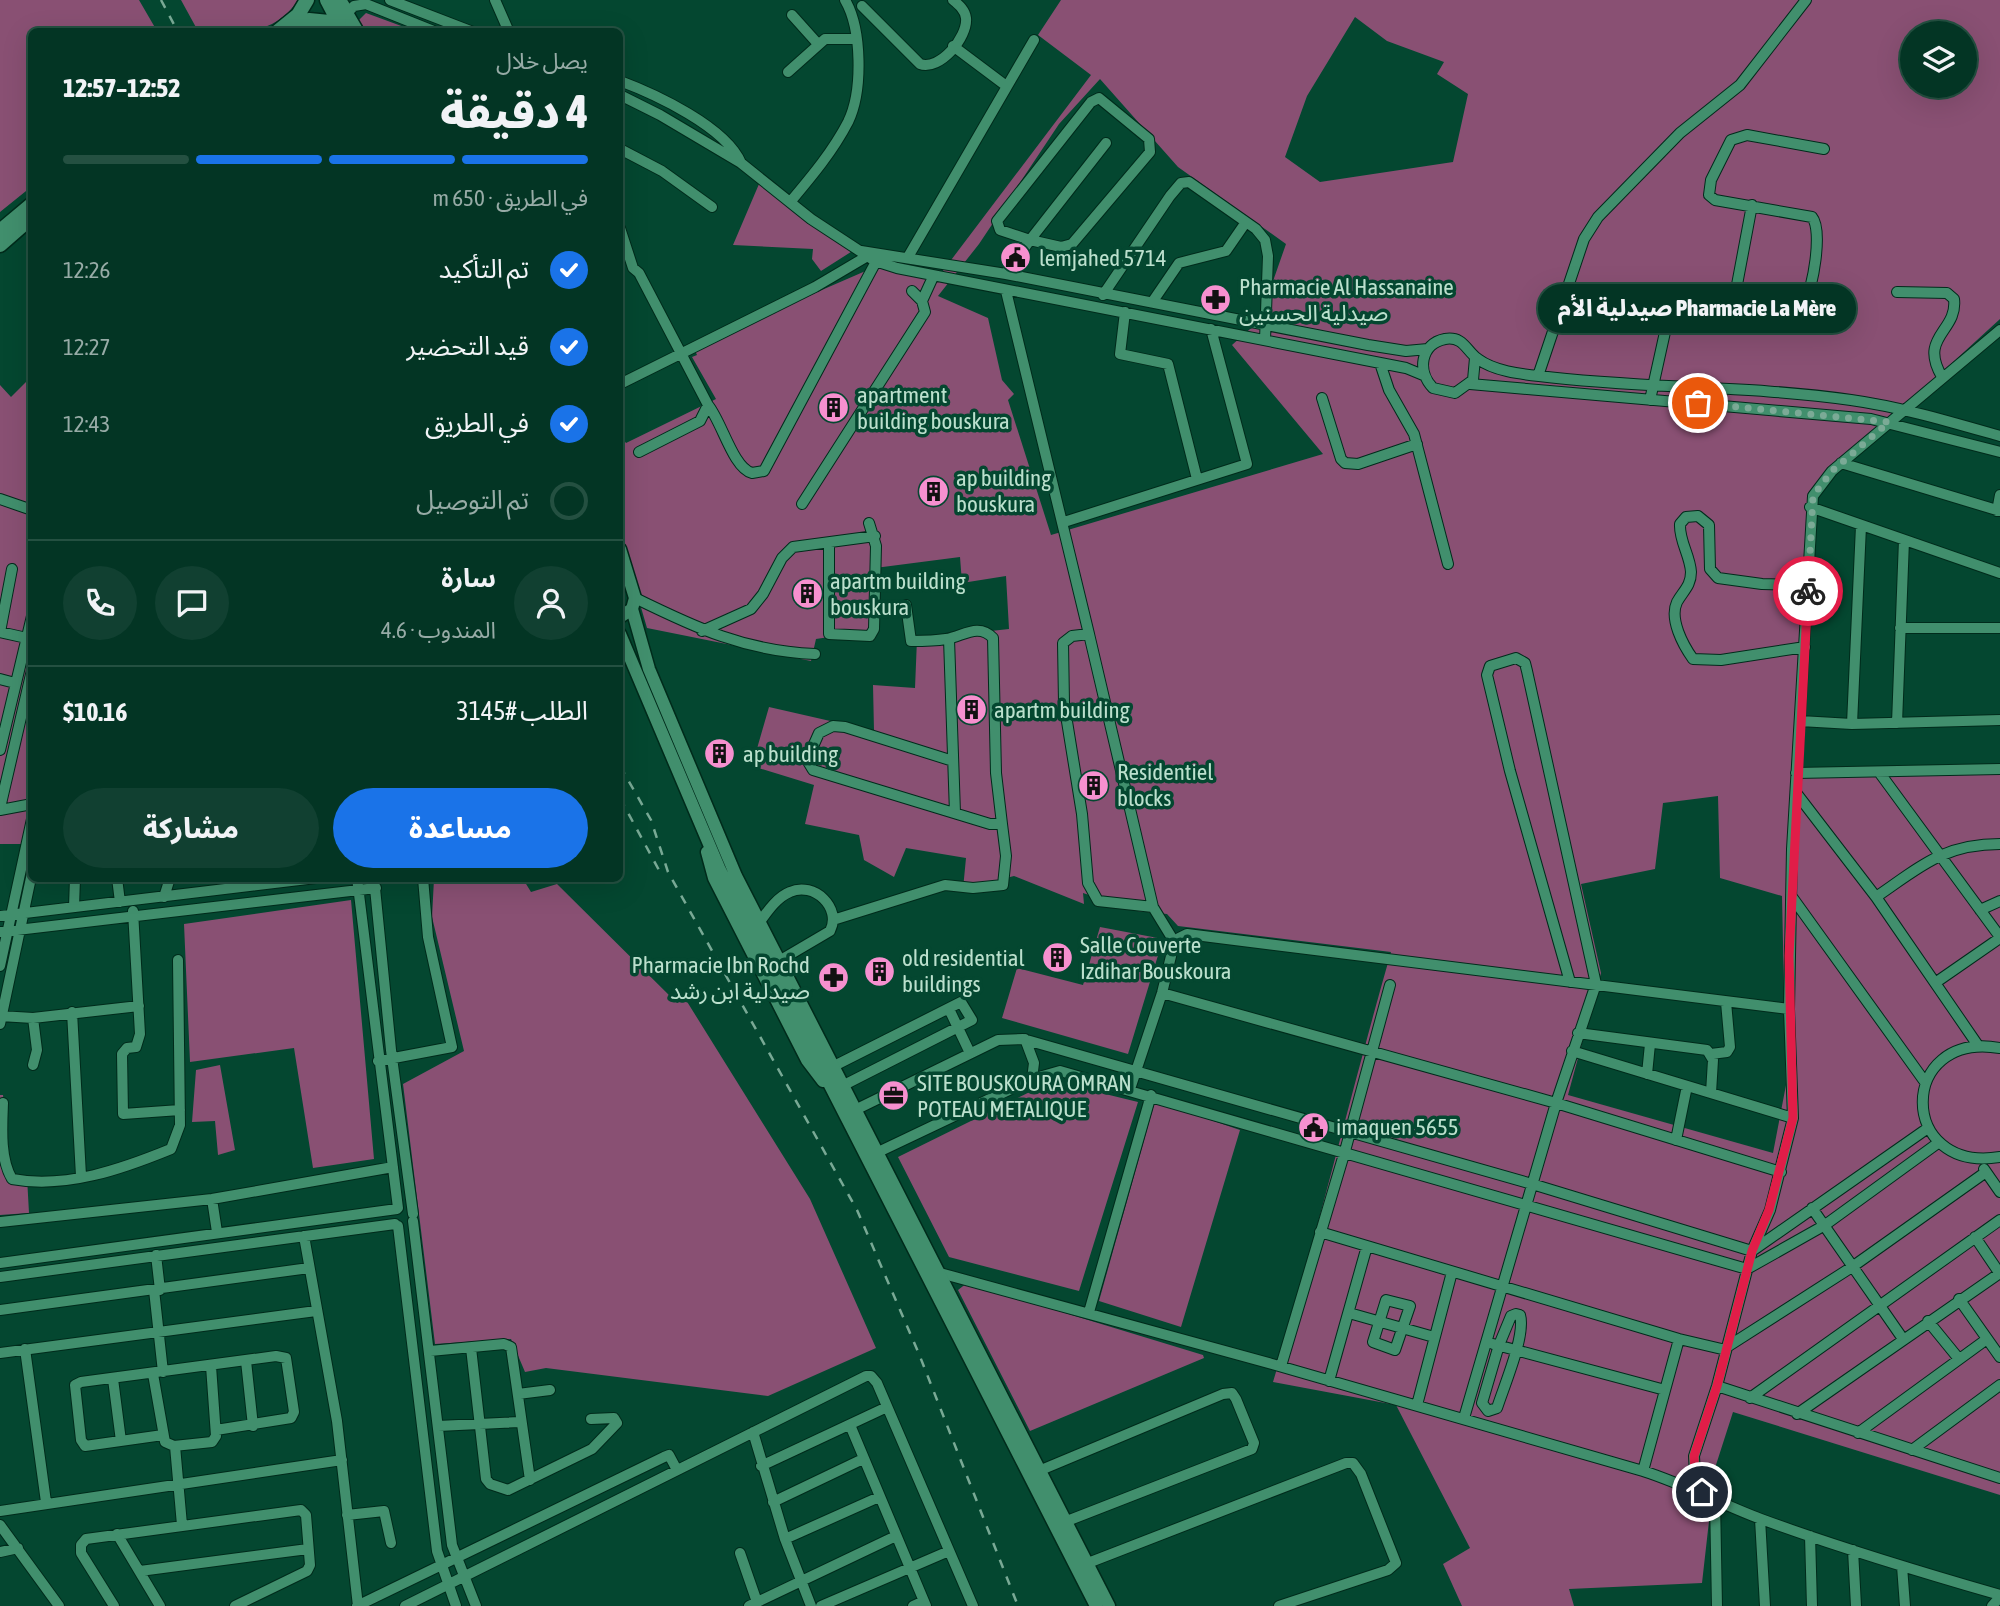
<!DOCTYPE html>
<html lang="ar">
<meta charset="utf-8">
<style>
:root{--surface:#033524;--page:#114031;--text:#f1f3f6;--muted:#97aba6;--line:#245041;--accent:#1a73e8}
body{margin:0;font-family:"Asap Condensed","Noto Sans Arabic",sans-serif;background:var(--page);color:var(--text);direction:rtl;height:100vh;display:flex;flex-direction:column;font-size:26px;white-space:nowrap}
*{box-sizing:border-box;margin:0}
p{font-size:23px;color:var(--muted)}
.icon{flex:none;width:38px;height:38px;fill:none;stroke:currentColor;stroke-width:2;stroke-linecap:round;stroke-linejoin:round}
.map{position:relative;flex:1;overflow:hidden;direction:ltr}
.drawer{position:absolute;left:28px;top:28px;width:595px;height:854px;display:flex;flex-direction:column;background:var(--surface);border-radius:10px;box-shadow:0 7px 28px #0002,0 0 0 2px var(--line);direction:rtl}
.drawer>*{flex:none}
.buttons{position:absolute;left:1900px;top:21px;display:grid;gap:14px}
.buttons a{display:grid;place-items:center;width:77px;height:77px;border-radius:50%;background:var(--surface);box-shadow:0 7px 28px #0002,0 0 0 2px var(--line);font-size:35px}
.pin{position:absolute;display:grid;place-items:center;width:60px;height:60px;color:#fff;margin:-30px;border:4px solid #fff;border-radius:50%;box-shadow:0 2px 7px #0007}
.courier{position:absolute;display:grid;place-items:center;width:70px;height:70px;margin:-35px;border:5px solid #e11d48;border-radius:50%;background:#fff;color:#222;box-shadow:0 2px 9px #0007}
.bubble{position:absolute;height:49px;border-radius:24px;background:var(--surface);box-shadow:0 7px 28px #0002,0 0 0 2px var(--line);font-size:23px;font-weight:800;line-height:49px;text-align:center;direction:rtl}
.summary em{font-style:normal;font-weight:800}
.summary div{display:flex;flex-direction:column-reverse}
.summary{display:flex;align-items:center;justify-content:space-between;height:119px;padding:0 35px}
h1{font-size:46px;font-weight:800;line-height:52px}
.bar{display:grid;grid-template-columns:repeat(4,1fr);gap:10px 7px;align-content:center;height:84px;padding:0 35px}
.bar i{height:9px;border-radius:5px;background:var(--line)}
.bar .selected{background:var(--accent)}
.bar p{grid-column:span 4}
.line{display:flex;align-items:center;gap:18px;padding:0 35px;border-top:2px solid var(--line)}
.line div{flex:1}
.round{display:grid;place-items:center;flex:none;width:74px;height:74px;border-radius:37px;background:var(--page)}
ol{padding:0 35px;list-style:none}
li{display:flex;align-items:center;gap:21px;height:77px}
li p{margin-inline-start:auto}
li .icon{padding:7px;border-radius:50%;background:var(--accent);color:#fff;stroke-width:4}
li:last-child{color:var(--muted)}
li i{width:38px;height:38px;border:4px solid var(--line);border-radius:50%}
.primary-button{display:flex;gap:14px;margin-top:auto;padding:14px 35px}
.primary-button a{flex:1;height:80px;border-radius:42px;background:var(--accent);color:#fff;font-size:28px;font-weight:800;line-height:80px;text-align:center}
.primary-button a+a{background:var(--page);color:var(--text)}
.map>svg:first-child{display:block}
.green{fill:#895073;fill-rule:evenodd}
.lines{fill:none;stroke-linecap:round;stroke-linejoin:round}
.minor-casing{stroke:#002b1b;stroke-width:12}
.tertiary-casing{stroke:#002b1b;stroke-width:15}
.secondary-casing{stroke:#002b1b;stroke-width:17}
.minor{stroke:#418f6d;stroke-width:10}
.tertiary{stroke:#418f6d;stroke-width:12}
.secondary{stroke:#418f6d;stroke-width:14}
.rail{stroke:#79a995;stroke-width:2.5;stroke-dasharray:9 9;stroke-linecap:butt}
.done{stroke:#7baa96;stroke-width:7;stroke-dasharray:0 12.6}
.route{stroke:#e11d48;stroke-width:9}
.labels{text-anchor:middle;stroke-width:7;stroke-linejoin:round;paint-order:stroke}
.poi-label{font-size:23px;fill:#bbe0cd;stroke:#044730;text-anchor:start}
</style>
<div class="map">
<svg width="2000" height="1606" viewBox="0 0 2000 1606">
<rect width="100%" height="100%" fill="#044730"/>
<path class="green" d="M0 0H139L157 31 32 32 31 187 0 212Z
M181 0H298C273 38 238 31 198 31Z
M1061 0H2000V319L1809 494 1791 774 2000 770V1495L1733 1412 1715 1468 1702 1583 1569 1589 1574 1606H1462L1443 1564 1470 1548 1396 1405 1273 1382C1316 1240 1350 1095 1391 952L1178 926 1167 914 1137 911 1083 893 1084 904 1014 876 963 889 966 858 906 848 894 877 864 860 859 835 805 824 814 785 752 766 769 707 874 731 873 685 915 688 917 639 1009 629 1006 576 962 583 960 557 875 568V630L816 639 811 661 647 628 620 535V435L626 443 716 399 692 357 697 355 693 346 877 266 936 280 1091 75 1038 35ZM1355 17 1387 41 1444 62 1437 74 1468 94 1453 162 1320 182 1285 157 1307 96ZM1913 33H1965V86H1913ZM1100 79 1178 167 1286 244 1259 321 1232 345 1323 454 1051 535 1008 400 1014 394 1002 380 988 318 938 296 979 244 1059 124ZM1718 796 1720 878 1782 896 1786 1085 1773 1153 1568 1095 1601 973 1581 884 1655 869 1663 803Z
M366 13 415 31H366L358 21Z
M759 184 854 250 821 271 812 259 813 249 733 245Z
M31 377V844H0V385L11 397Z
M434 879H523L531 892 557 884 677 1003 686 1000 810 1199 876 1348 768 1396 546 1368 525 1372 511 1339 435 1344 403 1084 464 1051 432 917Z
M351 900 374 1159 313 1168 294 1048 190 1062 184 924Z
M1100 927 1163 939 1128 1054 1002 1018 1017 968 1083 985Z
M220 1065 235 1150 218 1155 215 1121 192 1122 196 1070Z
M1052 1081 1138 1102 1079 1291 949 1257 898 1157Z
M0 1095H3L11 1173 27 1177 29 1213 0 1215Z
M1155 1101 1240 1130 1181 1327 1099 1301Z
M967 1283 1203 1355 1204 1358 1030 1431 958 1290Z"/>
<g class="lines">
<defs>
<path id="minor" d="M390 0 473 32
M495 0 509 32
M862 6 920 64C940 71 968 37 966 18 965 10 959 5 953 0
M347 13 354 6 366 4 436 32
M792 15 818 44
M953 46 1005 85
M788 72 825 39H857
M620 81C655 94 726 127 741 163
M620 95 660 115 741 163 811 219 875 261 897 268 1406 368 1423 375
M620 149 662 171 712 207
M791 201C812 176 833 151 848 122 863 91 862 29 845 0
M620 228 633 268 639 273 708 405 700 421 639 452
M861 251 1006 274 1368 345 1406 351 1428 349
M908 257 1034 40
M1006 274 1030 240 1000 230 997 221 1091 102 1099 98 1149 139 1150 152 1072 244 1061 247 1030 240 1106 143
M1006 291 1089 634
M1897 292 1947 293 1954 299C1958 332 1918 336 1942 377
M1103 295 1170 196 1181 183 1189 182 1256 229 1265 240 1268 256 1265 340
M922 301 933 277
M1153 301 1179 263 1226 251 1246 222
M1733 306 1752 205
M1125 312 1120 354 1168 364 1197 479
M1475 358 1473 380 1455 393 1433 388C1417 372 1420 344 1445 339 1464 336 1466 351 1478 359 1494 371 1520 374 1539 376 1642 389 1747 385 1851 400 1901 407 1951 422 2000 436
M1380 363 1389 390 1414 434 1448 564
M1538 376 1584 239 1598 217 1680 133 1740 85 1806 0
M620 384 815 287 871 254
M1470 384 1871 419 2000 452
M1322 398 1341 459 1345 463 1358 464 1417 444
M1650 400 1669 314 1676 306 1790 311 1804 304C1813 289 1823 230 1812 217L1715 200 1709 195 1711 180 1731 140 1747 135 1824 149
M708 405C722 422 733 468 752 473L764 471 879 256
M1841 463 2000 511
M0 499 32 510
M802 504 925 312 922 301 912 291
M1810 507 2000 573
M1997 511 2000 495
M1064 522 1247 464 1211 329
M829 543V634L870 636 874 629 876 546 869 523
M635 598C696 628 745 651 815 654
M906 605 911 641C923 641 934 641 946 639 962 637 978 622 993 638L996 773 1002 824
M1900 628H2000
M702 631 751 609 763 594 782 558 793 547 875 536
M0 632 12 569
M0 632 31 639
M949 639 955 813
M1805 647 1721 660 1693 659C1683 645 1669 619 1677 602 1683 591 1691 586 1691 572 1690 555 1679 541 1680 524L1686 517 1698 516 1709 525 1710 569 1718 578 1762 584 1808 585
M0 679 15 683
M1800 721 1852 724 2000 720
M1897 723 1904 540
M1852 724 1861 526
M0 750 32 616
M1879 772 2000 937
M1796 773 2000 769
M1797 794 1876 897 1977 1044
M0 808 32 670
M0 810 32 804
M117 878 120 902
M357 878 398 1208
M374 878 391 1050 413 1214
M164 897 170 878
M1792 897 1925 1082
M1876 897C1920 867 1943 844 2000 844
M74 907 75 878
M1153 907 1098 901 1088 883 1082 814 1064 703 1063 643 1072 636 1089 634 1153 907 1175 943
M1980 910 2000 901
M133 911 140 1034 136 1047 127 1048 122 1054 123 1114 180 1110
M0 916 316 878
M833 920 945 885 973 888 1003 885 1006 856 1002 824H990L813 770 807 760 819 733 833 726 845 727 953 761
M759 923C767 912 777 897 790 892 814 881 842 908 830 931L779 961
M0 932 376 888
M0 966 32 819
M1935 983 2000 938
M1162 993 1556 1103 1781 1172
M949 1009 970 1053
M72 1012 81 1176
M0 1016 33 1018 139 1006
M0 1024 32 873
M1578 1033 1707 1050 1713 1060 1711 1093
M1025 1039 1034 1063 1032 1079
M2000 1048C1897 1030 1897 1174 2000 1157
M1572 1051 1793 1118
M1711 1054 1727 1052 1730 1047 1726 1002
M378 1061 452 1047 428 937 423 878
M33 1065 37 1050 33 1018
M834 1066 961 1002 972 1020 844 1085
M1647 1074 1650 1044
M1130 1089 1162 993 1173 948 1179 938 1187 934 1789 1009
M3 1103C2 1128 0 1159 12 1179 66 1189 122 1169 171 1149L180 1125 178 960
M857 1109 998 1040 1023 1039 1532 1184 1752 1251 1928 1128
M1676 1140 1687 1086
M872 1155 1032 1079 1060 1071 1747 1269 1825 1225 1938 1143
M1984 1169 2000 1192
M212 1199 217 1232
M1812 1208 1903 1339
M413 1221 452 1545 476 1606
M0 1222 212 1199 393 1167
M398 1226 437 1551 456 1606
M1320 1232 1679 1339 1726 1350
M304 1236 337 1421 358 1606
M1975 1237 2000 1274
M156 1255 160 1290
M0 1263 397 1209
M940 1273 1272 1364 1643 1471C1684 1484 1721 1504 1761 1519 1840 1548 1920 1572 2000 1595
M0 1277 395 1224
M154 1290 163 1372
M1959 1299 2000 1357
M1386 1300 1410 1306 1395 1350 1373 1342Z
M0 1310 309 1268
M1089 1312 1151 1095
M1349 1313 1434 1337
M1516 1314 1520 1315C1526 1335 1504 1386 1497 1408L1488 1411 1482 1403 1499 1345 1511 1316Z
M1928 1321 1959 1359
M1493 1344 1665 1390
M1727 1347 1852 1267 1986 1172
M471 1348 486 1479 490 1484 508 1490 592 1449 617 1423 614 1418 591 1419
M25 1349 46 1502
M430 1351 504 1344 511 1347 530 1480
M0 1353 316 1311
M246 1361 253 1426
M1281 1366 1345 1151 1390 985
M153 1374 165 1442 174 1446 212 1442 216 1436 211 1366
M113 1379 121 1441
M1329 1381 1367 1246
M1717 1386 2000 1478
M518 1394 550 1390
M1750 1398 2000 1220
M1417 1405 1452 1272
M1797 1414 2000 1273
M1464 1418 1556 1103 1596 984 1527 671 1525 663 1516 658 1490 666 1487 675 1510 771 1570 982
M850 1425 926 1606
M438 1426 520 1422
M753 1432 785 1539 811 1606
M1858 1433 1987 1339
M163 1435 85 1446 81 1440 75 1385 81 1382 276 1356 286 1358 294 1412 291 1418 216 1430
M175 1446 182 1525
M1912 1450 2000 1385
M761 1466 887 1407
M1041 1470 1223 1394 1232 1393 1236 1399 1254 1443 1252 1449 1067 1521
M1643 1471 1679 1339
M1702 1492 1695 1475 1694 1456 1717 1386 1752 1251 1770 1210 1793 1118 1789 1009 1792 849 1813 496 1832 471 2000 330
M1715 1500 1717 1606
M773 1502 863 1459
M0 1511 342 1460
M347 1515 384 1511 391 1543
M1760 1519 1765 1606
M0 1525 59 1606
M117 1534 160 1606
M1810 1536 1812 1606
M785 1539 879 1497
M1853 1550 1856 1606
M0 1552 18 1548
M740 1553 757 1602
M1088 1563 1346 1463H1353L1361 1474 1396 1563 1388 1570 1279 1606
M1902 1566 1905 1606
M140 1571 308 1549
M114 1606 81 1553V1545L86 1539 301 1510 306 1515 310 1565 307 1571 235 1606
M357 1606 664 1457 669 1455 677 1470
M405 1606 866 1376H871L877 1383 973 1606
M749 1606 896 1536
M821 1606 949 1551
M913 1606 924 1601
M1992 1606 2000 1597"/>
<path id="tertiary" d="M347 13 358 32
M339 23 345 32
M620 549 635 598 632 609 649 669 736 876 1109 1606
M620 617 632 609
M620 634 720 870 1096 1606
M707 852 714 878 807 1060 823 1081"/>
<path id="secondary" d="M327 0 339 23
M339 0 347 13
M277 32 298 15 307 0
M288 32 309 20 339 23
M0 231 32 204
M0 245 32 217"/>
</defs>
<use href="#minor" class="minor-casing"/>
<use href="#tertiary" class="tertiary-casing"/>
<use href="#secondary" class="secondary-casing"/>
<use href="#minor" class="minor"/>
<use href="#tertiary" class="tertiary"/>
<use href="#secondary" class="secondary"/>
<path class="rail" d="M161 0 178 32
M620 766 651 820 668 872 857 1210 919 1354 1018 1606
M620 798 660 872"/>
</g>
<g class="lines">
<path class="done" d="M1698 403 1889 422 1832 471 1813 496 1808 591"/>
<path class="route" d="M1702 1492 1695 1475 1694 1456 1717 1386 1752 1251 1769 1210 1793 1118 1789 956 1808 591"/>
</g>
<defs>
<symbol id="civic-disc" viewBox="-11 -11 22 22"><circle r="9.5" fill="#f690cf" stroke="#044730"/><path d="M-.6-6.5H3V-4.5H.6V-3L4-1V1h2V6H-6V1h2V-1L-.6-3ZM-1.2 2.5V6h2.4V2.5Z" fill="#111"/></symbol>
<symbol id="pharmacy-disc" viewBox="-11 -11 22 22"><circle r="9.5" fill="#f690cf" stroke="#044730"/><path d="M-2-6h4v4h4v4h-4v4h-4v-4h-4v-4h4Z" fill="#111"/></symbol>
<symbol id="building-disc" viewBox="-11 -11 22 22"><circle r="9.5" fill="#f690cf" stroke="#044730"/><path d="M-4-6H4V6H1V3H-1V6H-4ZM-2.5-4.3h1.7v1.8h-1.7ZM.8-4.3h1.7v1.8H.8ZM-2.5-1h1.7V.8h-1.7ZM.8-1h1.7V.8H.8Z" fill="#111"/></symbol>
<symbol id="office-disc" viewBox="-11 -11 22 22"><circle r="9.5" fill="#f690cf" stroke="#044730"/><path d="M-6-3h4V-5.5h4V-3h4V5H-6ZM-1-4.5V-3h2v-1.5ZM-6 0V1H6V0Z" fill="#111"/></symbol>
</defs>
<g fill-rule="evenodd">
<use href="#civic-disc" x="998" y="240" width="35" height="35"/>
<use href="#pharmacy-disc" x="1198" y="282" width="35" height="35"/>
<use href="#building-disc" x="816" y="390" width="35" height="35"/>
<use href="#building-disc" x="916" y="474" width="35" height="35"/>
<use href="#building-disc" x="790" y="576" width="35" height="35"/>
<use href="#building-disc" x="954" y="692" width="35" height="35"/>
<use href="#building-disc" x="702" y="736" width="35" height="35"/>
<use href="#building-disc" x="1076" y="768" width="35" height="35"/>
<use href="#building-disc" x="1040" y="940" width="35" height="35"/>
<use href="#building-disc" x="862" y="954" width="35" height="35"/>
<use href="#pharmacy-disc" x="816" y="960" width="35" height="35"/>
<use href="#office-disc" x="876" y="1078" width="35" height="35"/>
<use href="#civic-disc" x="1296" y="1110" width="35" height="35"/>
</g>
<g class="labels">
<g class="poi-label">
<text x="1039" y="266">lemjahed 5714</text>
<text x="1239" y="295">Pharmacie Al Hassanaine<tspan x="1239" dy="26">صيدلية الحسنين</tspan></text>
<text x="857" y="403">apartment<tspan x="857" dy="26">building bouskura</tspan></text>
<text x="956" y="486">ap building<tspan x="956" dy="26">bouskura</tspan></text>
<text x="830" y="589">apartm building<tspan x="830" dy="26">bouskura</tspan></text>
<text x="994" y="718">apartm building</text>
<text x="743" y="762">ap building</text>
<text x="1117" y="780">Residentiel<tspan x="1117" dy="26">blocks</tspan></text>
<text x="1080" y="953">Salle Couverte<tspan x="1080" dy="26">Izdihar Bouskoura</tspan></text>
<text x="902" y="966">old residential<tspan x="902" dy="26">buildings</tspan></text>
<text x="810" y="973" text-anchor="end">Pharmacie Ibn Rochd<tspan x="810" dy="26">صيدلية ابن رشد</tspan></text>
<text x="917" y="1091">SITE BOUSKOURA OMRAN<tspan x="917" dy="26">POTEAU METALIQUE</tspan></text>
<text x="1336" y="1135">imaquen 5655</text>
</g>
</g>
</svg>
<div class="buttons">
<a><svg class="icon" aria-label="layers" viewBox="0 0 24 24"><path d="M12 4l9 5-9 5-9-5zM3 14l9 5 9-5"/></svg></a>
</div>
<div class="pin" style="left:1698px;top:403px;background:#ea580c"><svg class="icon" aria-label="bag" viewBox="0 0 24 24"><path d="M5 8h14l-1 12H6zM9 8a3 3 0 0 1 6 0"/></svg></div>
<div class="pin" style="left:1702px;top:1492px;background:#1f2937"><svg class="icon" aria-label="home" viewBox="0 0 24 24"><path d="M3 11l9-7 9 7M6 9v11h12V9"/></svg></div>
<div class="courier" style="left:1808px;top:591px"><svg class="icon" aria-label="bike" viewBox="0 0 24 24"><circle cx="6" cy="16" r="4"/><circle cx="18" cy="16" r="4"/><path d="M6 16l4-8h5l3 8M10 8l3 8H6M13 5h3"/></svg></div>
<div class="bubble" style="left:1538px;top:284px;width:318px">Pharmacie La Mère صيدلية الأم</div>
<section class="drawer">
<div class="summary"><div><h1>4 دقيقة</h1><p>يصل خلال</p></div><em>12:52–12:57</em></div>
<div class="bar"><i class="selected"></i><i class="selected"></i><i class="selected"></i><i></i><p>في الطريق · 650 m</p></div>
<ol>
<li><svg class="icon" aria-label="check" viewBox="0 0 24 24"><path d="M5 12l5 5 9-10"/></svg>تم التأكيد<p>12:26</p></li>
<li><svg class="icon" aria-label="check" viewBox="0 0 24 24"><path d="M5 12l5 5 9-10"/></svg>قيد التحضير<p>12:27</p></li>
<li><svg class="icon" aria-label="check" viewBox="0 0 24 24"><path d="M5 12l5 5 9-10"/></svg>في الطريق<p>12:43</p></li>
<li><i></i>تم التوصيل</li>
</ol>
<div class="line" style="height:126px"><a class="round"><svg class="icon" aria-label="person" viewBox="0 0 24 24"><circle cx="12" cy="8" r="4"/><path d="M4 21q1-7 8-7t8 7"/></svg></a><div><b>سارة</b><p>المندوب · 4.6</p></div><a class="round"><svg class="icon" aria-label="chat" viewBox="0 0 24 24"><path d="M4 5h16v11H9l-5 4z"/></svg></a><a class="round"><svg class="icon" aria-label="phone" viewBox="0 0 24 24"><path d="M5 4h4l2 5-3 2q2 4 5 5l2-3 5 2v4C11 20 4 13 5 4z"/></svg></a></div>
<div class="line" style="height:91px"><div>الطلب #3145</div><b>$10.16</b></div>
<div class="primary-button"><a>مساعدة</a><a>مشاركة</a></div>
</section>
</div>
